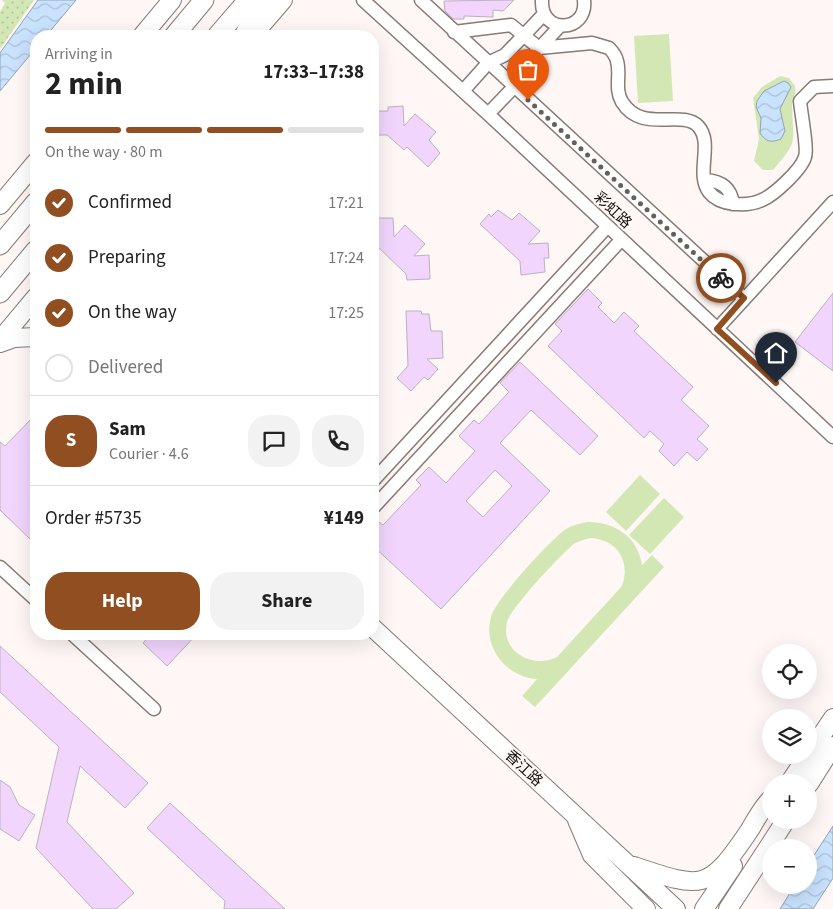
<!DOCTYPE html>
<meta charset="utf-8">
<style>
:root{--surface:#fff;--page:#f2f2f2;--text:#222;--muted:#767676;--line:#e0e0e0;--accent:#914e20}
body{margin:0;font-family:"Source Sans 3","Noto Sans SC",sans-serif;background:var(--page);color:var(--text);height:100vh;display:flex;flex-direction:column;font-size:19px;white-space:nowrap}
*{box-sizing:border-box;margin:0}
p{font-size:16px;color:var(--muted)}
.icon{flex:none;width:28px;height:28px;fill:none;stroke:currentColor;stroke-width:2;stroke-linecap:round;stroke-linejoin:round}
.map{position:relative;flex:1;overflow:hidden}
.side{position:absolute;left:30px;top:30px;width:349px;height:610px;display:flex;flex-direction:column;background:var(--surface);border-radius:20px;box-shadow:0 5px 20px #0002}
.side>*{flex:none}
.tools{position:absolute;left:762px;top:644px;display:grid;gap:10px}
.tools a{display:grid;place-items:center;width:55px;height:55px;border-radius:50%;background:var(--surface);box-shadow:0 5px 20px #0002;font-size:25px}
.pin{position:absolute;display:grid;place-items:center;width:42px;height:42px;color:#fff;margin:-51px -21px;border-radius:50% 50% 50% 0;rotate:-45deg;box-shadow:0 0 5px #0007}
.pin .icon{rotate:45deg}
.courier{position:absolute;display:grid;place-items:center;width:50px;height:50px;margin:-25px;border:4px solid #914e20;border-radius:50%;background:#fff;color:#222;box-shadow:0 1px 6px #0007}
.headline em{font-style:normal;font-weight:700}
.headline div{display:flex;flex-direction:column-reverse}
.headline{display:flex;align-items:center;justify-content:space-between;height:85px;padding:0 15px}
h1{font-size:32px;font-weight:700;line-height:38px}
.bar{display:grid;grid-template-columns:repeat(4,1fr);gap:8px 5px;align-content:center;height:60px;padding:0 15px}
.bar i{height:6px;border-radius:4px;background:var(--line)}
.bar .active{background:var(--accent)}
.bar p{grid-column:span 4}
.line{display:flex;align-items:center;gap:12px;padding:0 15px;border-top:1px solid var(--line)}
.line div{flex:1}
.round{display:grid;place-items:center;flex:none;width:52px;height:52px;border-radius:20px;background:var(--page)}
ol{padding:0 15px;list-style:none}
li{display:flex;align-items:center;gap:15px;height:55px}
li p{margin-inline-start:auto}
li .icon{padding:5px;border-radius:50%;background:var(--accent);color:#fff;stroke-width:4}
li:last-child{color:var(--muted)}
li i{width:28px;height:28px;border:2px solid var(--line);border-radius:50%}
.button{display:flex;gap:10px;margin-top:auto;padding:10px 15px}
.button a{flex:1;height:58px;border-radius:20px;background:var(--accent);color:#fff;font-size:20px;font-weight:700;line-height:58px;text-align:center}
.button a+a{background:var(--page);color:var(--text)}
.map>svg:first-child{display:block}
.grass{fill:url(#grass-dots)}
.pitch{fill:#d3e7b5;fill-rule:evenodd}
.water{fill:url(#water-waves);stroke:#92a2b5}
.building{fill:#f1d5fd;stroke:#bbb2be;fill-rule:evenodd}
.lines{fill:none;stroke-linecap:round;stroke-linejoin:round}
.street-casing{stroke:#887a74;stroke-width:15}
.secondary-casing{stroke:#887a74;stroke-width:20}
.primary-casing{stroke:#887a74;stroke-width:21}
.street{stroke:#fff;stroke-width:12}
.secondary{stroke:#fff;stroke-width:18}
.primary{stroke:#fff;stroke-width:19}
.done{stroke:#65605e;stroke-width:5;stroke-dasharray:0 9}
.route{stroke:#914e20;stroke-width:6}
.labels{text-anchor:middle;stroke-width:4.5;stroke-linejoin:round;paint-order:stroke}
.street-label{font-size:15px;fill:#130e0c;stroke:#fef7f5}
</style>
<div class="map">
<svg width="833" height="909" viewBox="0 0 833 909">
<defs>
<pattern id="grass-dots" width="8" height="8" patternUnits="userSpaceOnUse" patternTransform="scale(1.25)"><rect width="8" height="8" fill="#d3e7b5"/><path d="M2 2h.1M6 6h.1" fill="none" stroke="#b4c59a" stroke-width="1.8" stroke-linecap="round"/></pattern>
<pattern id="water-waves" width="16" height="10" patternUnits="userSpaceOnUse" patternTransform="scale(1.25)"><rect width="16" height="10" fill="#c9e2fd"/><path d="M0 5q4-4 8 0t8 0" fill="none" stroke="#acc1d8"/></pattern>
</defs>
<rect width="100%" height="100%" fill="#fef7f5"/>
<path class="grass" d="M2 0H34L0 49V12L5 3Z"/>
<path class="pitch" d="M669 34 673 101 638 103 634 36Z
M780 76 789 78 795 86C797 93 792 99 792 106 793 143 799 140 773 170H763L754 161 759 139 753 98 762 87Z
M640 475 660 494 626 531 606 512Z
M664 498 684 517 650 554 629 535Z
M588 522C615 522 638 537 642 565L652 555 664 567 535 707 522 696 537 679C522 678 507 670 498 657 490 645 487 631 491 617 495 600 551 539 566 529 573 525 580 523 588 522ZM590 538C617 539 631 561 622 586L557 657C533 669 500 652 507 622 510 609 563 552 575 543 580 541 585 539 590 538Z"/>
<path class="water" d="M38 0H76L46 36H36V48L0 91V53Z
M784 81 788 83 791 87 780 109 785 131 781 139C771 143 766 142 760 133L761 118 756 107 757 101 764 91Z
M833 826V878L813 909H780L795 885H809V863Z"/>
<path class="building" d="M514 0 503 11 493 10V17L464 16V19H453L445 11 444 1Z
M403 106 404 126 415 114 436 132 429 140 440 153 428 167 407 147 404 150 387 135H374L375 111H388V107Z
M498 210 512 220 519 213 540 231 528 244 548 243 549 258H544L545 272 521 275 520 261 480 224 489 214 491 217Z
M378 218H393L394 237 405 225 425 244 414 256 429 255 430 279 407 280 406 274 377 246H372V223H378Z
M588 289 602 303 598 307 614 323 624 312 639 326 634 331 693 387 681 400 709 426 697 439 708 449 697 461 687 452 674 466 659 451 664 444 650 431 644 438 548 346 562 331 555 324Z
M833 293V371L795 342Z
M406 311H421L422 314H429L431 331H442L443 358 427 359 438 369 428 380 424 377 411 391 397 378 408 366Z
M520 362 598 436 580 455 531 410 500 443 550 491 441 609 372 545V517L383 525 421 485 416 480 429 467 446 483 475 451 459 436 474 420 479 424 509 392 500 383ZM495 470 512 486 483 517 466 501Z
M36 414V532L30 539 0 510V442L5 446Z
M151 634H197L167 666 143 643Z
M0 646 148 783 125 808 80 766 67 822 134 893 116 909H93L36 848 59 747 0 692Z
M0 780 10 787 19 805 35 815 19 841 0 829Z
M170 803 285 909H224L225 901 147 828Z"/>
<g class="lines">
<defs>
<path id="street" d="M363 0 488 114 833 437
M421 0 744 298
M542 0C540 35 588 33 584 0
M454 32 511 25 539 48 592 43 609 48C612 51 616 56 617 61 621 75 614 88 622 102 642 134 681 109 698 126 714 143 695 173 709 192 720 206 747 207 762 200 774 195 801 170 805 157 808 149 801 113 800 101L814 87 833 86
M463 91 488 63 505 55 544 14
M488 114 514 87 519 70 560 26
M705 180C721 181 731 187 733 204
M717 329 833 202
M372 482 607 227
M372 509 621 240
M0 567 36 600
M72 634 154 709"/>
<path id="secondary" d="M142 36 172 0
M252 36 283 0
M0 205 36 162
M0 340 36 297
M0 343 14 338 36 337
M372 627 676 909
M809 754 833 718
M790 782 808 755
M809 784 833 746
M577 820 592 855 646 909
M634 866C702 889 708 892 749 831 756 820 762 807 771 799
M704 909 733 866
M728 909 786 820"/>
<path id="primary" d="M174 36 204 0
M217 36 248 0
M244 36 263 0
M0 245 36 202
M0 293 36 250"/>
</defs>
<use href="#street" class="street-casing"/>
<use href="#secondary" class="secondary-casing"/>
<use href="#primary" class="primary-casing"/>
<use href="#street" class="street"/>
<use href="#secondary" class="secondary"/>
<use href="#primary" class="primary"/>
</g>
<g class="lines">
<path class="done" d="M528 100 721 278"/>
<path class="route" d="M721 278 744 298 717 329 776 383"/>
</g>
<g class="labels">
<g class="street-label">
<text transform="translate(613 210) rotate(43)" y="5">彩虹路</text>
<text transform="translate(524 768) rotate(43)" y="5">香江路</text>
</g>
</g>
</svg>
<div class="tools">
<a><svg class="icon" aria-label="locate" viewBox="0 0 24 24"><circle cx="12" cy="12" r="6"/><path d="M12 2v4M12 18v4M2 12h4M18 12h4"/></svg></a>
<a><svg class="icon" aria-label="layers" viewBox="0 0 24 24"><path d="M12 4l9 5-9 5-9-5zM3 14l9 5 9-5"/></svg></a>
<a>+</a>
<a>−</a>
</div>
<div class="pin" style="left:528px;top:100px;background:#ea580c"><svg class="icon" aria-label="bag" viewBox="0 0 24 24"><path d="M5 8h14l-1 12H6zM9 8a3 3 0 0 1 6 0"/></svg></div>
<div class="pin" style="left:776px;top:383px;background:#1f2937"><svg class="icon" aria-label="home" viewBox="0 0 24 24"><path d="M3 11l9-7 9 7M6 9v11h12V9"/></svg></div>
<div class="courier" style="left:721px;top:278px"><svg class="icon" aria-label="bike" viewBox="0 0 24 24"><circle cx="6" cy="16" r="4"/><circle cx="18" cy="16" r="4"/><path d="M6 16l4-8h5l3 8M10 8l3 8H6M13 5h3"/></svg></div>
<section class="side">
<div class="headline"><div><h1>2 min</h1><p>Arriving in</p></div><em>17:33–17:38</em></div>
<div class="bar"><i class="active"></i><i class="active"></i><i class="active"></i><i></i><p>On the way · 80 m</p></div>
<ol>
<li><svg class="icon" aria-label="check" viewBox="0 0 24 24"><path d="M5 12l5 5 9-10"/></svg>Confirmed<p>17:21</p></li>
<li><svg class="icon" aria-label="check" viewBox="0 0 24 24"><path d="M5 12l5 5 9-10"/></svg>Preparing<p>17:24</p></li>
<li><svg class="icon" aria-label="check" viewBox="0 0 24 24"><path d="M5 12l5 5 9-10"/></svg>On the way<p>17:25</p></li>
<li><i></i>Delivered</li>
</ol>
<div class="line" style="height:90px"><b class="round" style="background:var(--accent);color:#fff">S</b><div><b>Sam</b><p>Courier · 4.6</p></div><a class="round"><svg class="icon" aria-label="chat" viewBox="0 0 24 24"><path d="M4 5h16v11H9l-5 4z"/></svg></a><a class="round"><svg class="icon" aria-label="phone" viewBox="0 0 24 24"><path d="M5 4h4l2 5-3 2q2 4 5 5l2-3 5 2v4C11 20 4 13 5 4z"/></svg></a></div>
<div class="line" style="height:65px"><div>Order #5735</div><b>¥149</b></div>
<div class="button"><a>Help</a><a>Share</a></div>
</section>
</div>
